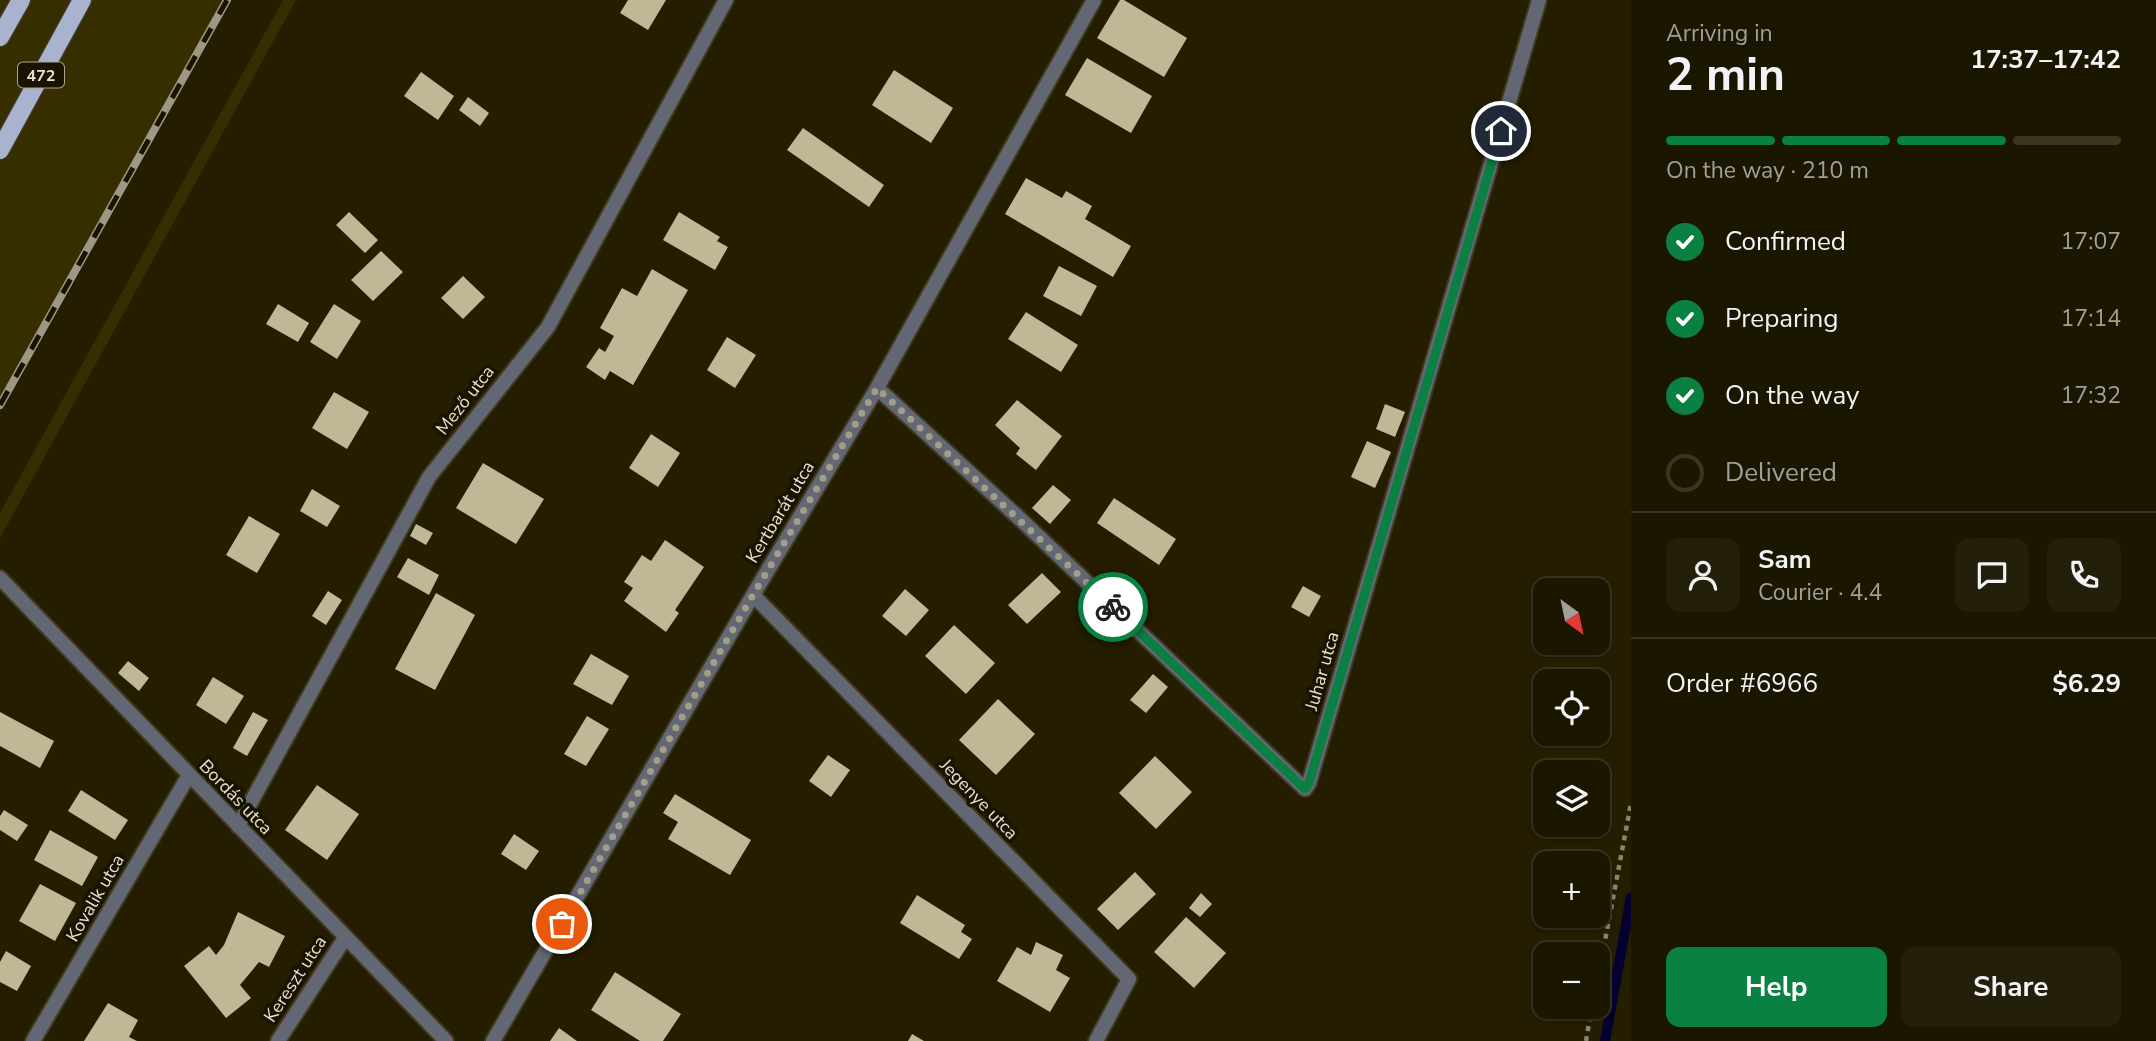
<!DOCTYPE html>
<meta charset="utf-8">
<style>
:root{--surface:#1b1600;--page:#241f0a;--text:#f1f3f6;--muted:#a09f99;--line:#393522;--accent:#0b8043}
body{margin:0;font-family:"Nunito Sans",sans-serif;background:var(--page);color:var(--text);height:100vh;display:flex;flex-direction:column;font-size:26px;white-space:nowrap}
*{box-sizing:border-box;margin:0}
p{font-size:23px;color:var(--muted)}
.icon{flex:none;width:38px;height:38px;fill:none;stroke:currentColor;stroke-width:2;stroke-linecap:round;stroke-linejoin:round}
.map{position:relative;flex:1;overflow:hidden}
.side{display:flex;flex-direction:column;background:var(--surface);width:525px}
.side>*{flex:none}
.needle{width:46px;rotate:147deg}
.tools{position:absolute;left:1533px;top:578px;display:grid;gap:14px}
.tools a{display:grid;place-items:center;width:77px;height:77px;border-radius:14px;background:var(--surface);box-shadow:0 2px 5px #0004,0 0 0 2px var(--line);font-size:35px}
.pin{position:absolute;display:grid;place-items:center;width:60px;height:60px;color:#fff;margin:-30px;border:4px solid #fff;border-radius:50%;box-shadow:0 2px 7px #0007}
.courier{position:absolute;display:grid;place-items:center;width:70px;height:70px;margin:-35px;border:5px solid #0b8043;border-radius:50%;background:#fff;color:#222;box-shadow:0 2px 9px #0007}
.headline em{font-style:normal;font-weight:700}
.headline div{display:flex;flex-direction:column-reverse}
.headline{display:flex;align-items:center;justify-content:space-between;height:119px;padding:0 35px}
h1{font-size:46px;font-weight:700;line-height:52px}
.bar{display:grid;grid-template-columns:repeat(4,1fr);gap:10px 7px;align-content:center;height:84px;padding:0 35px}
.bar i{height:9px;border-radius:5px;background:var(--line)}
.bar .on{background:var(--accent)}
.bar p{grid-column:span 4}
.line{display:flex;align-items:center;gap:18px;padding:0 35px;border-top:2px solid var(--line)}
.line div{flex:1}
.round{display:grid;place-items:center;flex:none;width:74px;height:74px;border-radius:14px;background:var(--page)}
ol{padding:0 35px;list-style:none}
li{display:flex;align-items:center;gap:21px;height:77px}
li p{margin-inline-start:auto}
li .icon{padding:7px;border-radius:50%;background:var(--accent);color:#fff;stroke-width:4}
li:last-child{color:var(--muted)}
li i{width:38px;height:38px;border:4px solid var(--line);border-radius:50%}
.primary-button{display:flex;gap:14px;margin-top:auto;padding:14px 35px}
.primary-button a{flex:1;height:80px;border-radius:14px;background:var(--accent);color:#fff;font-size:28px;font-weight:700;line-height:80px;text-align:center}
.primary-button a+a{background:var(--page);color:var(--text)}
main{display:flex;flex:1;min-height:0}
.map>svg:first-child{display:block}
.green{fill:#362d01}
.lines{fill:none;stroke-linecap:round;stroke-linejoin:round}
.stream{stroke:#040030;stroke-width:10}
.building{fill:#bfb795}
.minor-casing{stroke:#3f391d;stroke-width:18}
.tertiary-casing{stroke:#3f391d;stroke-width:18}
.primary-casing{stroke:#3f391d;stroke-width:21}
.path{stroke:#89846d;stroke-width:4.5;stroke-dasharray:5 5;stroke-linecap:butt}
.minor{stroke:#636774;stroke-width:14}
.tertiary{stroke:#636774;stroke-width:14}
.primary{stroke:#a9b2ce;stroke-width:18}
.rail-casing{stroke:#9d9883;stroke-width:8}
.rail{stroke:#1a1300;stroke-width:5;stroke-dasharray:16;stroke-linecap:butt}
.done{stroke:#a39e88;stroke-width:7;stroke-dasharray:0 12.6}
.route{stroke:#0b8043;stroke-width:9}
.labels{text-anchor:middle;stroke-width:7;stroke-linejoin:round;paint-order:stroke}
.shield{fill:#1a1300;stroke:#aaa593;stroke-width:2}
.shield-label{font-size:16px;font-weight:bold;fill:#e7e3d2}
.street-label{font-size:18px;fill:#e7e3d2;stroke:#1a1300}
</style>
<main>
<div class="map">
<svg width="1631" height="1041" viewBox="0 0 1631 1041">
<rect width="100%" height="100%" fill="#241d00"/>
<path class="green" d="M0 0H224L0 406Z
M283 0H296L0 538V513Z"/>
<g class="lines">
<path class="stream" d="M1605 1041 1631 897"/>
</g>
<path class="building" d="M628 0H666L648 30 620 13Z
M1120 0H1124L1187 38 1164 77 1097 38Z
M1087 58 1152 96 1131 133 1065 95Z
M894 70 953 108 931 143 872 105Z
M421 72 454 96 438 120 404 96Z
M468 97 489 113 480 126 459 110Z
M803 128 884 185 869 207 787 150Z
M1026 178 1062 198 1066 191 1092 206 1085 219 1131 246 1113 277 1005 214Z
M349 212 378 240 365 253 336 225Z
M679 212 720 237 717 241 728 247 715 270 663 240Z
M381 251 403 272 373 301 351 280Z
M1059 266 1097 286 1081 316 1043 296Z
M652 269 688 290 633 385 610 371 605 380 586 367 599 348 605 352 614 336 600 328 622 288 637 296Z
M463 276 485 297 463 319 441 298Z
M278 304 309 323 298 342 266 324Z
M334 304 361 321 337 359 310 342Z
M1026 312 1078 345 1061 372 1008 339Z
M727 337 756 355 735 388 707 370Z
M334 392 369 412 347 449 312 428Z
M1017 400 1062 436 1036 470 1016 454 1020 448 995 425Z
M1385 404 1405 412 1395 437 1376 429Z
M651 434 680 453 658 487 629 468Z
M1367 441 1391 452 1375 488 1351 477Z
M483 463 544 499 516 544 456 508Z
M1053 485 1071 500 1050 524 1032 508Z
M312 489 340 506 327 527 300 511Z
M1114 498 1176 539 1159 565 1097 523Z
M249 516 280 534 257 573 226 555Z
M416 524 433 533 426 545 410 536Z
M665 540 704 567 675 610 679 613 666 632 624 601 633 588 624 582 642 555 651 561Z
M408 558 439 575 429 595 397 577Z
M1042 573 1061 592 1027 624 1008 605Z
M1303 586 1321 596 1309 617 1291 607Z
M905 589 929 610 906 636 882 616Z
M328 591 342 600 326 625 312 616Z
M436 593 475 615 435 690 395 669Z
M954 625 995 663 966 694 925 656Z
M591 654 629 676 612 705 573 684Z
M128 661 149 678 139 691 118 673Z
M1153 674 1168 687 1146 713 1130 700Z
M213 677 244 696 226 724 196 705Z
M998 699 1035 734 996 775 959 740Z
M0 712 54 741 40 768 0 746Z
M253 712 268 720 247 756 233 748Z
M587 716 609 729 586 766 564 754Z
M828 755 850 770 831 797 809 781Z
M1155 756 1192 792 1156 829 1119 793Z
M317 785 359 814 327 860 285 830Z
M81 790 128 820 115 840 68 811Z
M675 794 751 840 730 875 668 839 678 822 663 813Z
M4 810 28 825 17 841 0 830V816Z
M50 830 98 857 82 886 34 860Z
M514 834 539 851 526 870 501 854Z
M1135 872 1156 894 1118 930 1097 909Z
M40 884 76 903 55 941 19 921Z
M1201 893 1212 904 1200 917 1189 908Z
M917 895 965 925 961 932 972 939 959 959 900 923Z
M238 912 285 936 269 967 259 962 240 985 251 998 226 1018 184 966 209 946 216 955 224 945Z
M1186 917 1226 953 1194 988 1154 952Z
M1036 942 1063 955 1056 970 1070 978 1050 1012 997 981 1017 947 1031 955Z
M6 951 31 966 17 991 0 982V962Z
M615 972 681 1014 663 1041H640L591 1010Z
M108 1003 138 1020 129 1037 137 1041H84Z
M559 1028 577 1041H550Z
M912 1034 924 1041H908Z"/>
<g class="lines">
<defs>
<path id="minor" d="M877 388 1019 518 1305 789 1309 783 1539 0
M753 595 1129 979 1096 1041
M238 826 429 477 548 327 726 0
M33 1041 189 775
M278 1041 345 938
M493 1041 753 595 877 388 1094 0"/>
<path id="tertiary" d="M0 578 446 1041"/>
<path id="primary" d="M0 37 21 0
M0 150 82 0"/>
</defs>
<use href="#minor" class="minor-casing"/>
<use href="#tertiary" class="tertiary-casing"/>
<use href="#primary" class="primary-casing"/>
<path class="path" d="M1598 978 1631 803
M1586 1041 1592 1006"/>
<use href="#minor" class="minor"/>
<use href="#tertiary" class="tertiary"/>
<use href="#primary" class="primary"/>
<defs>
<path id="rail" d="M0 405 227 0"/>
</defs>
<use href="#rail" class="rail-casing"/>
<use href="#rail" class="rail"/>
</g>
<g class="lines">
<path class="done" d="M562 924 753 595 877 388 1113 607"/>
<path class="route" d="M1113 607 1305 789 1309 783 1501 131"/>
</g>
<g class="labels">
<rect class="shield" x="18" y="62.5" width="46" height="25" rx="5"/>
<g class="shield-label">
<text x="41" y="81">472</text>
</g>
<g class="street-label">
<text transform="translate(465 400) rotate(-52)" y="6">Mező utca</text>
<text transform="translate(780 512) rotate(-59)" y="6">Kertbarát utca</text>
<text transform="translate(1322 671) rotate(-74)" y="6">Juhar utca</text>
<text transform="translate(236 797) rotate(46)" y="6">Bordás utca</text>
<text transform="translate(979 799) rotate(46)" y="6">Jegenye utca</text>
<text transform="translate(95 898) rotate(-60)" y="6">Kovalik utca</text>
<text transform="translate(295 979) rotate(-57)" y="6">Kereszt utca</text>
</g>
</g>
</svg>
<div class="tools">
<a><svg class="needle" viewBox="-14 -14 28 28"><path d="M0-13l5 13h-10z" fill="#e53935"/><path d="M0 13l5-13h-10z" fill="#a09f99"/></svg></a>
<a><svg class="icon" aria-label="locate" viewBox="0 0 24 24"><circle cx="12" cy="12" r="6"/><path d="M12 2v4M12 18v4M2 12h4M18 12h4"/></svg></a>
<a><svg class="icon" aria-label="layers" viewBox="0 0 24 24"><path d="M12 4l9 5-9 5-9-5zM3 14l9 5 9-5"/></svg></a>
<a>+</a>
<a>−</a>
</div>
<div class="pin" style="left:562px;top:924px;background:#ea580c"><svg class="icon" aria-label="bag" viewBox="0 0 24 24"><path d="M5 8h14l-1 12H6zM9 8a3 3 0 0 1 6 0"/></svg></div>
<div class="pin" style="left:1501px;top:131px;background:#1f2937"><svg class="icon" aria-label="home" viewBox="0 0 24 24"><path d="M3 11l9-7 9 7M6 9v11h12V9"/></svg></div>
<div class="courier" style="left:1113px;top:607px"><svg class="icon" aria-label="bike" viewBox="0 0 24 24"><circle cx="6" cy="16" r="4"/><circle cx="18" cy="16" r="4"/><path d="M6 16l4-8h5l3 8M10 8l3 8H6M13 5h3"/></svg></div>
</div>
<section class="side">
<div class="headline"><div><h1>2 min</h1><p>Arriving in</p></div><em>17:37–17:42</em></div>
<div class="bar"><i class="on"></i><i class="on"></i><i class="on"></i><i></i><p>On the way · 210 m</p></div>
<ol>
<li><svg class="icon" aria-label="check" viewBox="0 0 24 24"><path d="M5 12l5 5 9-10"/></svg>Confirmed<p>17:07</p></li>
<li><svg class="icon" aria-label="check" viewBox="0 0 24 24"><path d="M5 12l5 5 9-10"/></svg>Preparing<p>17:14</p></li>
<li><svg class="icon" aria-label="check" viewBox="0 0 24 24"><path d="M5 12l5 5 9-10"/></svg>On the way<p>17:32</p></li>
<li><i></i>Delivered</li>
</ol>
<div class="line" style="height:126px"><a class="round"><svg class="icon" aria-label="person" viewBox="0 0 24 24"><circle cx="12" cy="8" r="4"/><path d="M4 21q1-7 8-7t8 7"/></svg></a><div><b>Sam</b><p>Courier · 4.4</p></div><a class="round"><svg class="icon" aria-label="chat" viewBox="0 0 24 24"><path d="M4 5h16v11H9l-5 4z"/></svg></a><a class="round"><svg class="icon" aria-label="phone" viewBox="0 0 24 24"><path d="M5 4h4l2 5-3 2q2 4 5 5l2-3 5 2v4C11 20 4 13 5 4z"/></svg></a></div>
<div class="line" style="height:91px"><div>Order #6966</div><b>$6.29</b></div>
<div class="primary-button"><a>Help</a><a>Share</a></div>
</section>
</main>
